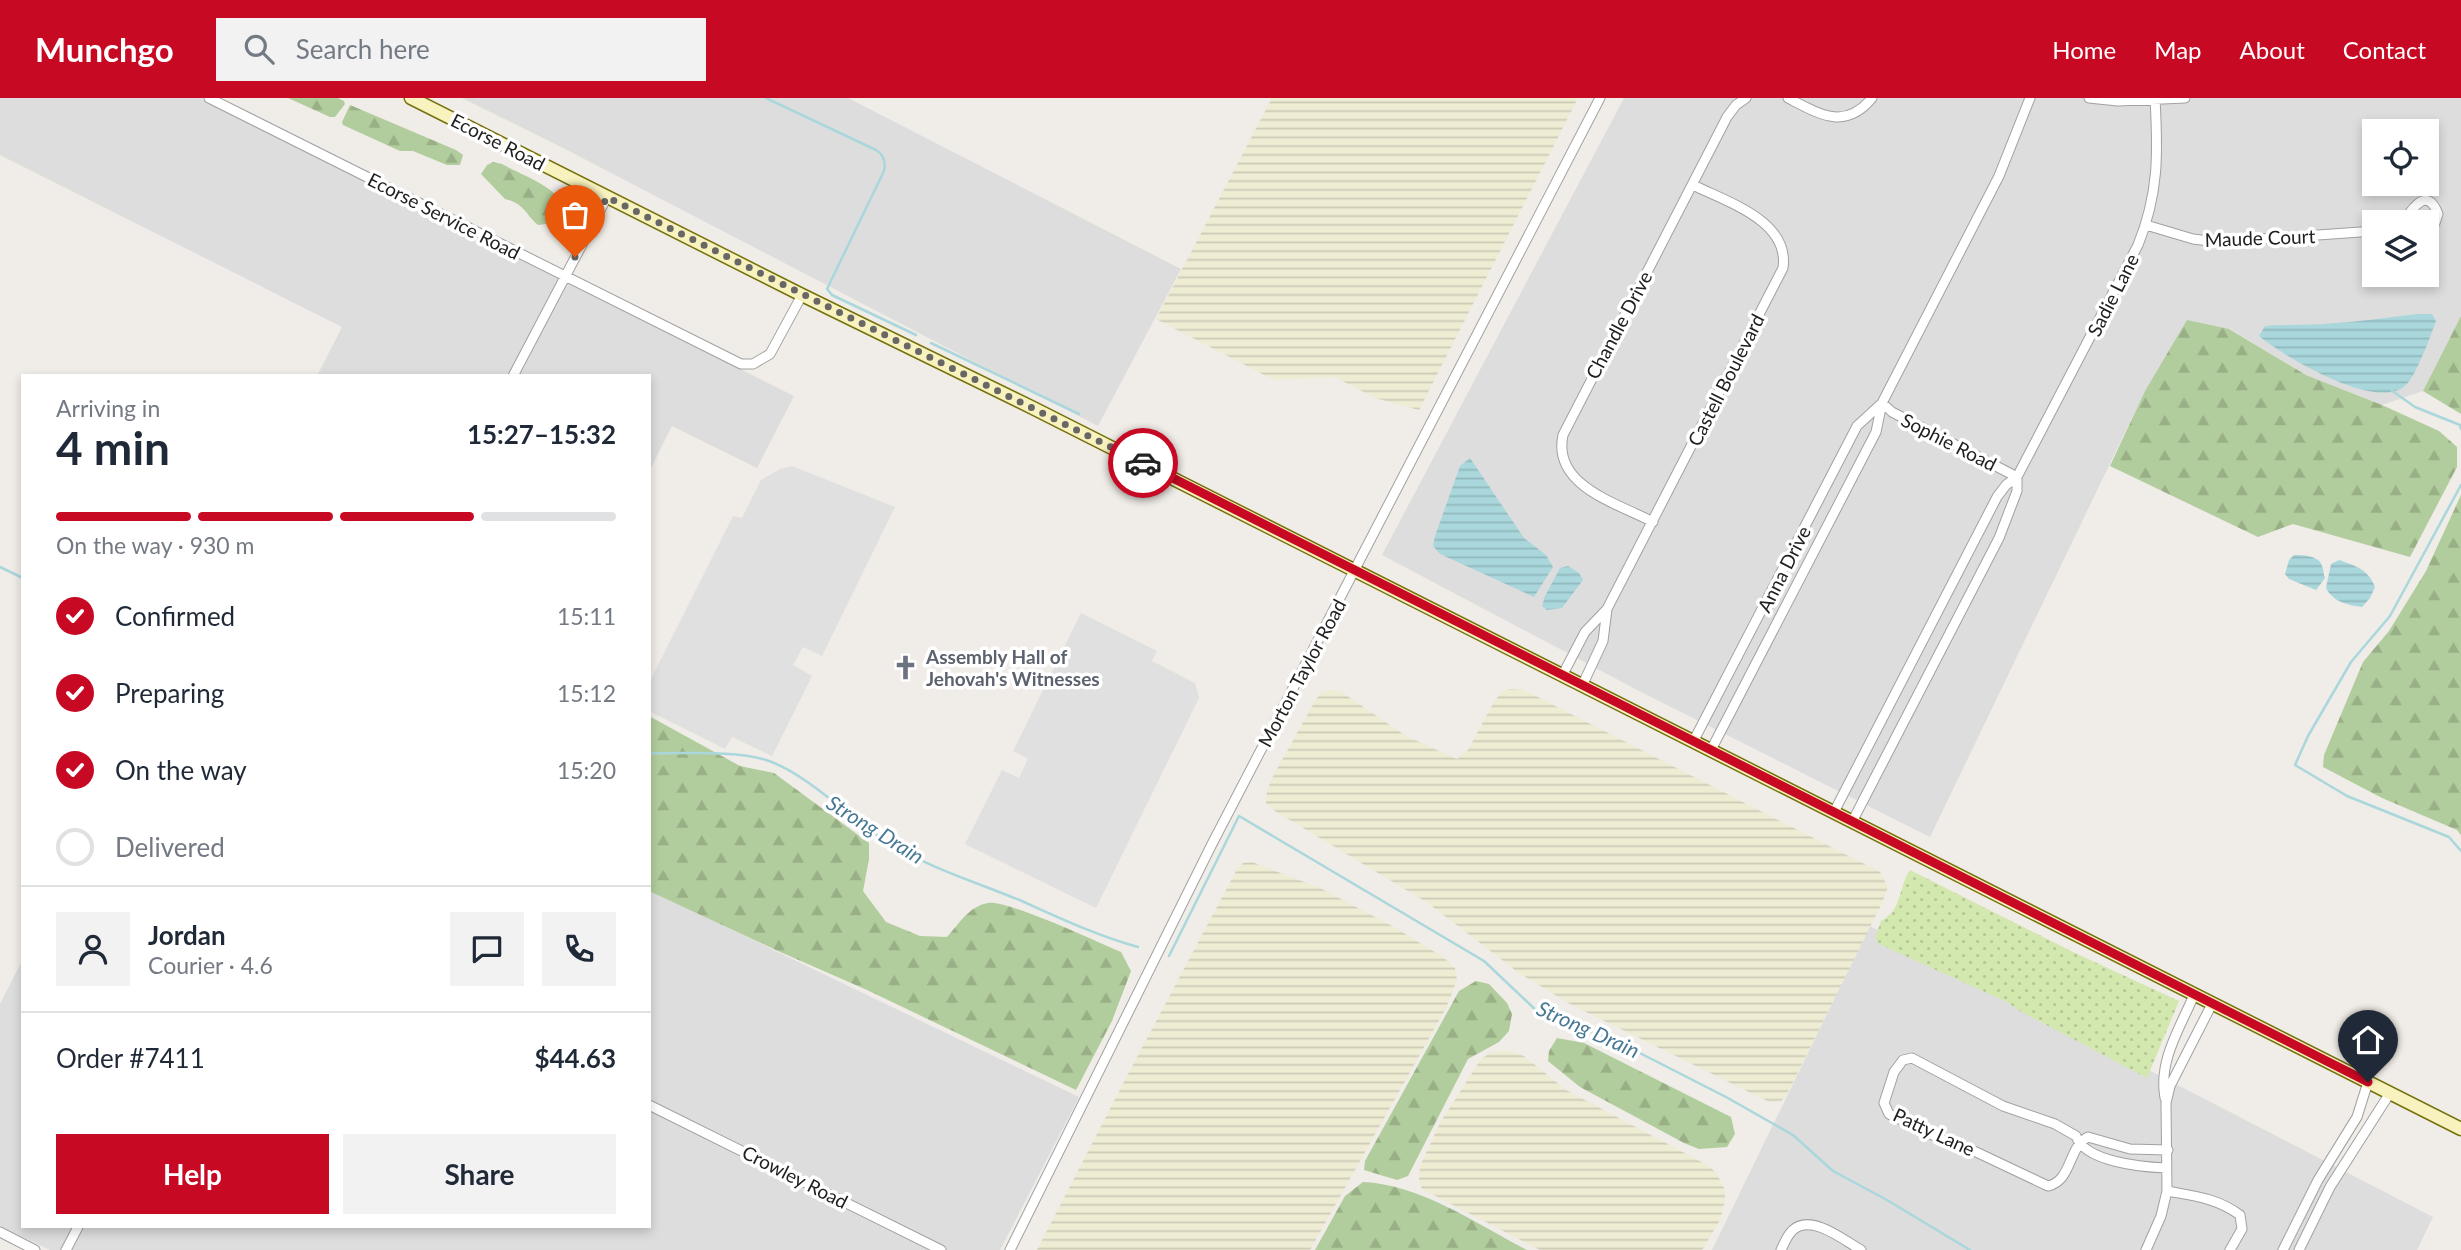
<!DOCTYPE html>
<meta charset="utf-8">
<style>
:root{--surface:#fff;--page:#f2f2f3;--text:#1f2937;--muted:#747a83;--line:#e0e1e3;--accent:#c70924}
body{margin:0;font-family:Lato,sans-serif;background:var(--page);color:var(--text);height:100vh;display:flex;flex-direction:column;font-size:26px;white-space:nowrap}
*{box-sizing:border-box;margin:0}
p{font-size:23px;color:var(--muted)}
.icon{flex:none;width:38px;height:38px;fill:none;stroke:currentColor;stroke-width:2;stroke-linecap:round;stroke-linejoin:round}
.map{position:relative;flex:1;overflow:hidden}
.drawer{position:absolute;left:21px;top:276px;width:630px;height:854px;display:flex;flex-direction:column;background:var(--surface);border-radius:0px;box-shadow:0 4px 10px #0003}
.drawer>*{flex:none}
.fabs{position:absolute;left:2362px;top:21px;display:grid;gap:14px}
.fabs a{display:grid;place-items:center;width:77px;height:77px;border-radius:0px;background:var(--surface);box-shadow:0 4px 10px #0003;font-size:35px}
.pin{position:absolute;display:grid;place-items:center;width:60px;height:60px;color:#fff;margin:-72px -30px;border-radius:50% 50% 50% 0;rotate:-45deg;box-shadow:0 0 7px #0007}
.pin .icon{rotate:45deg}
.courier{position:absolute;display:grid;place-items:center;width:70px;height:70px;margin:-35px;border:5px solid #c70924;border-radius:50%;background:#fff;color:#222;box-shadow:0 2px 9px #0007}
.summary em{font-style:normal;font-weight:700}
.summary div{display:flex;flex-direction:column-reverse}
.summary{display:flex;align-items:center;justify-content:space-between;height:119px;padding:0 35px}
h1{font-size:46px;font-weight:700;line-height:52px}
.bar{display:grid;grid-template-columns:repeat(4,1fr);gap:10px 7px;align-content:center;height:84px;padding:0 35px}
.bar i{height:9px;border-radius:5px;background:var(--line)}
.bar .active{background:var(--accent)}
.bar p{grid-column:span 4}
.line{display:flex;align-items:center;gap:18px;padding:0 35px;border-top:2px solid var(--line)}
.line div{flex:1}
.round{display:grid;place-items:center;flex:none;width:74px;height:74px;border-radius:0px;background:var(--page)}
ol{padding:0 35px;list-style:none}
li{display:flex;align-items:center;gap:21px;height:77px}
li p{margin-inline-start:auto}
li .icon{padding:7px;border-radius:50%;background:var(--accent);color:#fff;stroke-width:4}
li:last-child{color:var(--muted)}
li i{width:38px;height:38px;border:4px solid var(--line);border-radius:50%}
.action{display:flex;gap:14px;margin-top:auto;padding:14px 35px}
.action a{flex:1;height:80px;border-radius:0px;background:var(--accent);color:#fff;font-size:28px;font-weight:700;line-height:80px;text-align:center}
.action a+a{background:var(--page);color:var(--text)}
header{display:flex;align-items:center;gap:42px;box-sizing:border-box;height:98px;padding:0 35px;background:var(--accent);color:#fff}
header strong{font-size:33px}
nav{display:flex;gap:38px;margin-inline-start:auto;font-size:24px}
.search{width:490px;height:63px;background:var(--page);display:flex;align-items:center;gap:18px;box-sizing:border-box;padding:0 24px;border-radius:0px;color:var(--muted);font-size:26px}
.map>svg:first-child{display:block}
.residential{fill:#dedddd;fill-rule:evenodd}
.farmland{fill:url(#farmland-rules)}
.grass{fill:url(#grass-dots)}
.forest{fill:url(#forest-firs)}
.parking{fill:#e0e0e0}
.water{fill:url(#water-rules)}
.lines{fill:none;stroke-linecap:round;stroke-linejoin:round}
.stream{stroke:#a9d7dc;stroke-width:2.5}
.street-casing{stroke:#a1a1a1;stroke-width:11}
.secondary-casing{stroke:#74700a;stroke-width:15}
.street{stroke:#fff;stroke-width:9}
.secondary{stroke:#f7f2be;stroke-width:12}
.done{stroke:#696766;stroke-width:7;stroke-dasharray:0 12.6}
.route{stroke:#c70924;stroke-width:9}
.labels{text-anchor:middle;stroke-width:7;stroke-linejoin:round;paint-order:stroke}
.street-label{font-size:19px;fill:#202020;stroke:#fff}
.worship-label{font-size:19px;font-weight:bold;fill:#5b616d;stroke:#fff;text-anchor:start}
.water-label{font-size:21px;font-style:italic;fill:#477995;stroke:#fff}
</style>
<header>
<strong>Munchgo</strong>
<div class="search"><svg class="icon" aria-label="search" viewBox="0 0 24 24"><circle cx="10" cy="10" r="6"/><path d="M15 15l6 6"/></svg>Search here</div>
<nav><a>Home</a><a>Map</a><a>About</a><a>Contact</a></nav>
</header>
<div class="map">
<svg width="2461" height="1152" viewBox="0 0 2461 1152">
<defs>
<pattern id="farmland-rules" width="6" height="5" patternUnits="userSpaceOnUse" patternTransform="scale(1.75)"><rect width="6" height="5" fill="#eeecd3"/><path d="M0 2.5h6" fill="none" stroke="#cccab5"/></pattern>
<pattern id="grass-dots" width="8" height="8" patternUnits="userSpaceOnUse" patternTransform="scale(1.75)"><rect width="8" height="8" fill="#d3e8af"/><path d="M2 2h.1M6 6h.1" fill="none" stroke="#b5c796" stroke-width="1.8" stroke-linecap="round"/></pattern>
<pattern id="forest-firs" width="22" height="20" patternUnits="userSpaceOnUse" patternTransform="scale(1.75)"><rect width="22" height="20" fill="#b2cd9d"/><path d="M5 1l3.5 6h-7zM16 11l3.5 6h-7z" fill="#99b087"/></pattern>
<pattern id="water-rules" width="6" height="5" patternUnits="userSpaceOnUse" patternTransform="scale(1.75)"><rect width="6" height="5" fill="#a9d7dc"/><path d="M0 2.5h6" fill="none" stroke="#91b8bc"/></pattern>
</defs>
<rect width="100%" height="100%" fill="#f0ece7"/>
<path class="residential" d="M0 0H200L794 298 757 370 672 328 649 374V278H317L342 229 0 57Z
M462 0H848L1181 171 1098 328 565 51Z
M1624 0H2461V218L2423 293 2382 307 2306 277 2230 231 2145 293 1930 739 1641 594 1382 457ZM2375 33H2427V86H2375ZM2375 124H2427V177H2375Z
M649 792 1079 999 1000 1152H50L0 1128V906L23 861V1129H649Z
M1870 828 2433 1119 2417 1152H1712Z"/>
<path class="farmland" d="M1272 0H1578L1419 312 1375 300 1335 279 1274 282 1156 221Z
M1510 591 1524 592 1880 774 1888 789 1882 805 1786 998 1781 1003 1770 1004 1759 999 1570 906 1519 875 1428 805 1275 713 1266 705 1267 693 1272 680 1315 603 1321 595 1331 592 1340 593 1406 638 1457 661 1468 652 1495 602 1503 594Z
M1252 764 1320 790 1394 829 1443 859 1455 870 1457 882 1446 910 1310 1152H1037L1128 976 1236 773 1243 765Z
M1510 953 1524 958 1566 992 1709 1068 1717 1076 1725 1092V1102L1720 1122 1702 1152H1540L1422 1091 1419 1083 1420 1068 1440 1025 1481 961 1492 954Z"/>
<path class="grass" d="M1910 772 2073 854 2179 903 2147 980 2020 913 2007 904 1879 846 1875 840 1881 823C1903 811 1898 790 1910 772Z"/>
<path class="forest" d="M288 0H338L344 3 345 6 335 19H330Z
M350 7 456 52 463 57 460 67H447L413 53H400L343 27 342 24Z
M493 64 502 66C525 79 578 95 566 130L553 125 538 127C526 117 524 105 505 101L481 76 487 67Z
M2461 218V316L2423 293Z
M2187 222 2229 231 2306 277 2382 307 2439 333 2457 349V369L2410 459 2293 426 2258 439 2110 368 2145 293Z
M2461 397V737L2457 732 2382 700 2323 669 2324 657 2363 564 2389 533 2426 473Z
M649 618 740 668 774 675 869 745V761L863 793 886 824 920 838 947 839C959 826 969 808 988 805 1006 801 1099 845 1121 854L1131 873 1112 923 1076 992 867 892 778 853 649 793Z
M1476 883 1489 886 1507 905 1512 916 1509 933 1499 944 1468 961 1408 1078 1397 1082 1364 1072 1365 1063 1459 893Z
M1557 940 1584 945 1731 1019 1735 1036 1727 1049 1699 1051 1684 1045 1580 989 1548 963 1549 953Z
M1363 1084C1419 1086 1477 1126 1527 1152H1315L1345 1098Z"/>
<path class="parking" d="M792 368 895 409 822 558 803 549 793 567 812 578 772 658 732 639 725 651 649 613V585L733 418 742 420 761 382 780 371Z
M1081 515 1157 553 1152 563 1195 585 1199 600 1096 810 965 746 1002 672 1019 680 1028 661 1013 653Z"/>
<path class="water" d="M2417 216H2432L2436 223C2431 237 2416 278 2406 287 2378 315 2283 258 2259 238L2265 228 2276 227C2324 228 2370 222 2417 216Z
M1470 360 1524 440 1546 457 1553 469 1534 499 1440 456 1433 448 1435 438 1460 368Z
M2294 457C2303 457 2320 458 2322 468 2324 472 2323 476 2325 480L2316 492 2289 481 2285 476 2289 462Z
M2339 462C2356 468 2368 471 2375 489L2370 500 2362 509C2348 507 2333 504 2326 490L2331 466Z
M1568 468 1579 475 1583 482 1562 510 1547 512 1542 508 1545 498 1560 470Z"/>
<g class="lines">
<path class="stream" d="M766 0 876 52C884 57 886 64 884 73L827 191 832 197 916 237
M931 245 1079 316
M2391 292 2415 309 2460 327 2461 331
M2461 387 2390 518 2351 564 2308 638 2295 667 2347 698 2449 739 2461 753
M0 469 23 480
M649 655C682 656 735 652 766 662 807 675 851 722 889 745 931 771 979 785 1024 804 1062 821 1098 838 1138 849
M1169 858 1239 718 1484 863 1538 914 1570 924 1630 950 1726 999 1793 1037 1833 1073 1887 1102 1970 1152"/>
<defs>
<path id="street" d="M209 0 741 266H753L770 256 802 197
M1788 0C1819 16 1845 33 1872 0
M2089 0 2118 3 2185 0
M2403 124C2412 111 2427 87 2438 116L2435 125 2427 129
M2146 127 2193 141 2218 144 2375 133
M513 278 607 99
M1882 305 1892 314 2017 379
M1653 424C1617 405 1552 388 1563 337L1727 19 1736 7 1746 0
M1562 578 1585 534 1607 511 1783 170C1790 123 1727 104 1693 87
M1582 588 1603 543 1607 511
M1693 644 1857 328 1882 305
M1711 652 1876 334 1882 305 1999 78 2030 0
M1834 714 1997 399 2006 387 2017 379
M1852 724 1999 440 2017 393V379L2138 147C2159 95 2158 55 2155 0
M2165 1000C2158 963 2180 930 2194 897
M649 1007 941 1152
M2166 1070C2142 1069 2085 1064 2076 1038L2055 1026 2003 1008 1912 960 1903 962 1894 974 1884 1005 1889 1016 1947 1044 1974 1053 2048 1088C2072 1083 2068 1049 2088 1039L2130 1051 2168 1052
M2167 1093C2194 1098 2217 1100 2240 1117L2242 1131 2230 1152
M0 1134 35 1152
M66 1152 78 1129
M1010 1152 1212 746 1600 0
M1781 1152C1784 1146 1787 1137 1793 1132 1811 1115 1845 1143 1861 1152
M2146 1152 2161 1118 2167 1093 2166 1005 2170 988 2212 906
M2283 1152 2318 1082 2357 1019 2368 984
M2299 1152 2330 1089 2390 995"/>
<path id="secondary" d="M411 0 802 197 1033 310 2461 1031"/>
</defs>
<use href="#street" class="street-casing"/>
<use href="#secondary" class="secondary-casing"/>
<use href="#street" class="street"/>
<use href="#secondary" class="secondary"/>
</g>
<g class="lines">
<path class="done" d="M575 159 607 99 1143 365"/>
<path class="route" d="M1143 365 2368 984"/>
</g>
<defs>
<symbol id="church-bare" viewBox="-9 -9 18 18"><path d="M-1.2-6h2.4v3.5h3.3v2.4h-3.3V6h-2.4V-.1h-3.3v-2.4h3.3Z" fill="#6b7280" stroke="#fff" stroke-width="2.5" paint-order="stroke"/></symbol>
</defs>
<g fill-rule="evenodd">
<use href="#church-bare" x="888" y="552" width="35" height="35"/>
</g>
<g class="labels">
<g class="street-label">
<text transform="translate(498 44) rotate(27)" y="7">Ecorse Road</text>
<text transform="translate(444 118) rotate(27)" y="7">Ecorse Service Road</text>
<text transform="translate(2260 140) rotate(-2)" y="7">Maude Court</text>
<text transform="translate(2113 197) rotate(-63)" y="7">Sadie Lane</text>
<text transform="translate(1619 227) rotate(-62)" y="7">Chandle Drive</text>
<text transform="translate(1726 282) rotate(-63)" y="7">Castell Boulevard</text>
<text transform="translate(1949 344) rotate(27)" y="7">Sophie Road</text>
<text transform="translate(1784 471) rotate(-63)" y="7">Anna Drive</text>
<text transform="translate(1302 575) rotate(-62)" y="7">Morton Taylor Road</text>
<text transform="translate(1934 1034) rotate(25)" y="7">Patty Lane</text>
<text transform="translate(795 1079) rotate(27)" y="7">Crowley Road</text>
</g>
<g class="worship-label">
<text x="926" y="566">Assembly Hall of<tspan x="926" dy="22">Jehovah's Witnesses</tspan></text>
</g>
<g class="water-label">
<text transform="translate(875 732) rotate(32)" y="7">Strong Drain</text>
<text transform="translate(1588 932) rotate(24)" y="7">Strong Drain</text>
</g>
</g>
</svg>
<div class="fabs">
<a><svg class="icon" aria-label="locate" viewBox="0 0 24 24"><circle cx="12" cy="12" r="6"/><path d="M12 2v4M12 18v4M2 12h4M18 12h4"/></svg></a>
<a><svg class="icon" aria-label="layers" viewBox="0 0 24 24"><path d="M12 4l9 5-9 5-9-5zM3 14l9 5 9-5"/></svg></a>
</div>
<div class="pin" style="left:575px;top:159px;background:#ea580c"><svg class="icon" aria-label="bag" viewBox="0 0 24 24"><path d="M5 8h14l-1 12H6zM9 8a3 3 0 0 1 6 0"/></svg></div>
<div class="pin" style="left:2368px;top:984px;background:#1f2937"><svg class="icon" aria-label="home" viewBox="0 0 24 24"><path d="M3 11l9-7 9 7M6 9v11h12V9"/></svg></div>
<div class="courier" style="left:1143px;top:365px"><svg class="icon" aria-label="car" viewBox="0 0 24 24"><path d="M5 17H2v-5l4-1 3-4h7l3 4 3 1v5h-3M9 17h6M6 11h13"/><circle cx="7" cy="17" r="2"/><circle cx="17" cy="17" r="2"/></svg></div>
<section class="drawer">
<div class="summary"><div><h1>4 min</h1><p>Arriving in</p></div><em>15:27–15:32</em></div>
<div class="bar"><i class="active"></i><i class="active"></i><i class="active"></i><i></i><p>On the way · 930 m</p></div>
<ol>
<li><svg class="icon" aria-label="check" viewBox="0 0 24 24"><path d="M5 12l5 5 9-10"/></svg>Confirmed<p>15:11</p></li>
<li><svg class="icon" aria-label="check" viewBox="0 0 24 24"><path d="M5 12l5 5 9-10"/></svg>Preparing<p>15:12</p></li>
<li><svg class="icon" aria-label="check" viewBox="0 0 24 24"><path d="M5 12l5 5 9-10"/></svg>On the way<p>15:20</p></li>
<li><i></i>Delivered</li>
</ol>
<div class="line" style="height:126px"><a class="round"><svg class="icon" aria-label="person" viewBox="0 0 24 24"><circle cx="12" cy="8" r="4"/><path d="M4 21q1-7 8-7t8 7"/></svg></a><div><b>Jordan</b><p>Courier · 4.6</p></div><a class="round"><svg class="icon" aria-label="chat" viewBox="0 0 24 24"><path d="M4 5h16v11H9l-5 4z"/></svg></a><a class="round"><svg class="icon" aria-label="phone" viewBox="0 0 24 24"><path d="M5 4h4l2 5-3 2q2 4 5 5l2-3 5 2v4C11 20 4 13 5 4z"/></svg></a></div>
<div class="line" style="height:91px"><div>Order #7411</div><b>$44.63</b></div>
<div class="action"><a>Help</a><a>Share</a></div>
</section>
</div>
